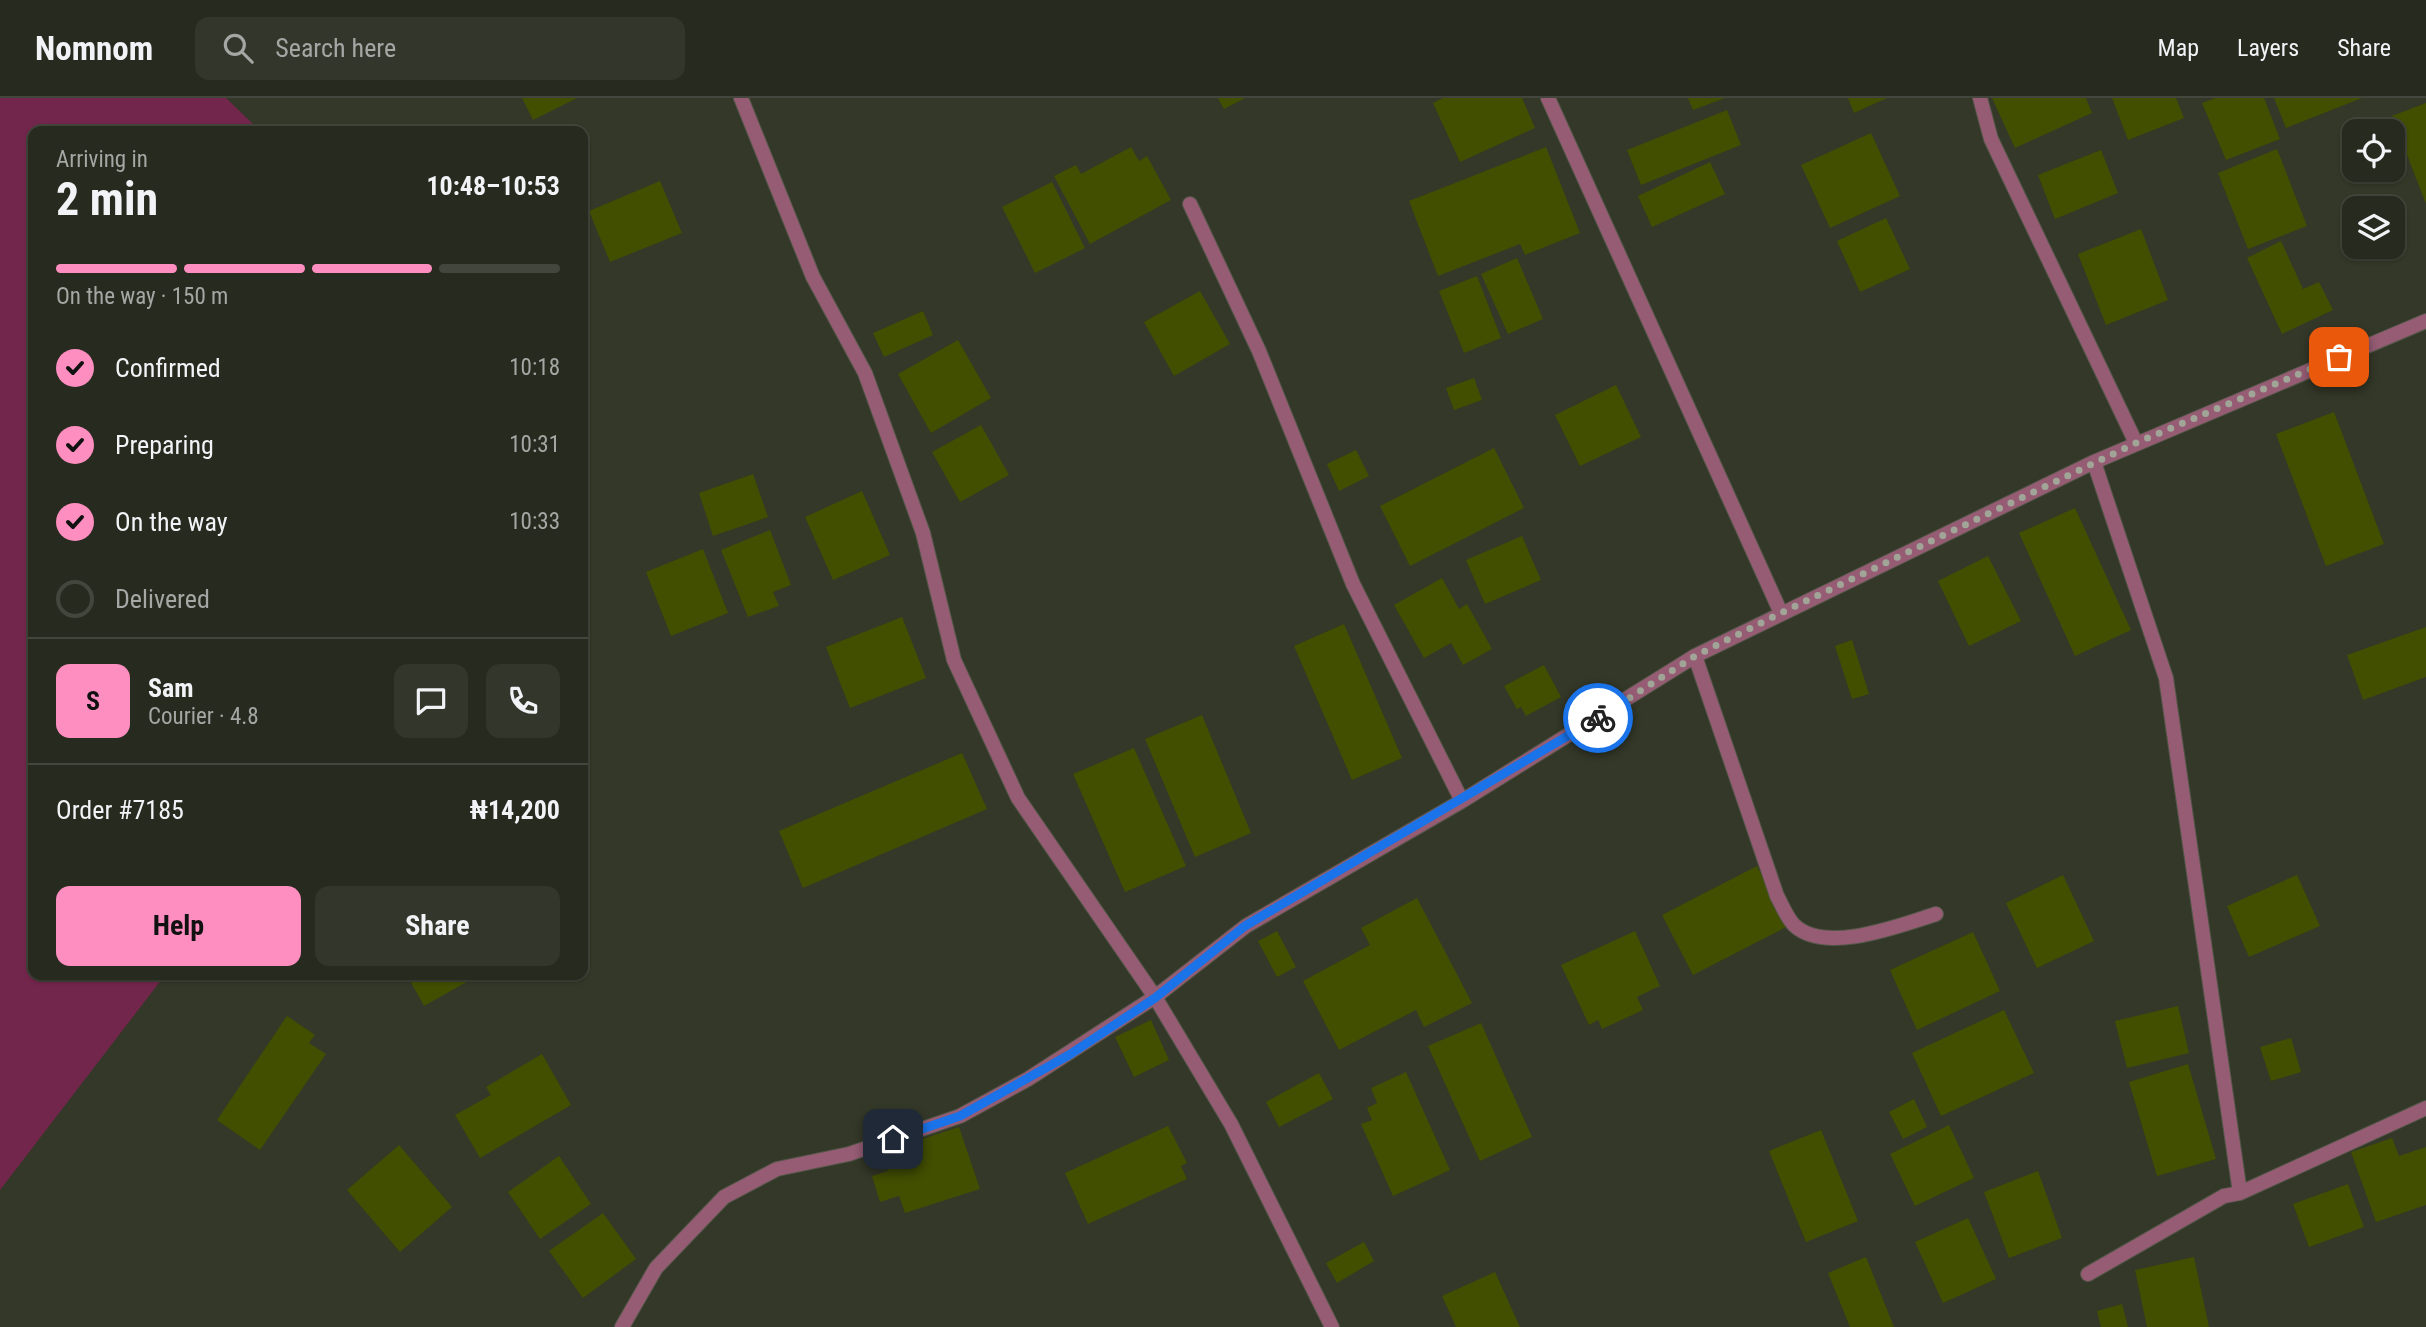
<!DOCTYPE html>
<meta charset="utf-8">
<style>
:root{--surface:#272a1e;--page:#33362b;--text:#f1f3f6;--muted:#a4a7a4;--line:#43463c;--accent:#fd8ebf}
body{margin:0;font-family:"Roboto Condensed",sans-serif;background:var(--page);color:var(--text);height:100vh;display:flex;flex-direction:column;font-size:26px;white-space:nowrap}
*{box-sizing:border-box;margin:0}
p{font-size:23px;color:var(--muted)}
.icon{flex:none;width:38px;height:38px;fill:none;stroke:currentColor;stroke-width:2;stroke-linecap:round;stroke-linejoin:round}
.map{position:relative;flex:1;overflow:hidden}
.side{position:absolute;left:28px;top:28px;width:560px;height:854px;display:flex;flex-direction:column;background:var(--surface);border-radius:14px;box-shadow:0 2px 5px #0004,0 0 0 2px var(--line)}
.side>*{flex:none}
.controls{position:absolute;left:2342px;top:21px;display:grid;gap:14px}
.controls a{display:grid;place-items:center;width:63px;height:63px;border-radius:14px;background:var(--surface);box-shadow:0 2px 5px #0004,0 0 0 2px var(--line);font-size:35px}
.pin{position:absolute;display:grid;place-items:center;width:60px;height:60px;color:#fff;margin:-30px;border-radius:14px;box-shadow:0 4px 10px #0006}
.courier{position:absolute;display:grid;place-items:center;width:70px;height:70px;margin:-35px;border:5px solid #1a73e8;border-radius:50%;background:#fff;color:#222;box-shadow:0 2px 9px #0007}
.overview em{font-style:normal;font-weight:700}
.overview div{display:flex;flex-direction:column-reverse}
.overview{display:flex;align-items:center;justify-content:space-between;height:119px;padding:0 28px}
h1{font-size:46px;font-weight:700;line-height:52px}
.bar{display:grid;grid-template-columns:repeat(4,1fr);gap:10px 7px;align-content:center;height:84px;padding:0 28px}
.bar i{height:9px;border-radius:5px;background:var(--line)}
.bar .on{background:var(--accent)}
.bar p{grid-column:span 4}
.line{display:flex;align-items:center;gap:18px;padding:0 28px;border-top:2px solid var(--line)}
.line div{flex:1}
.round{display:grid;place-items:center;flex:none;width:74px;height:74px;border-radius:14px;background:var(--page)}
ol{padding:0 28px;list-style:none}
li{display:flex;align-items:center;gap:21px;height:77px}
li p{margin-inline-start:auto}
li .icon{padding:7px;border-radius:50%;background:var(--accent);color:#111;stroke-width:4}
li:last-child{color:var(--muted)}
li i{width:38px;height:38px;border:4px solid var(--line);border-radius:50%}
.button{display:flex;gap:14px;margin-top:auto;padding:14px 28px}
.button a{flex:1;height:80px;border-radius:14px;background:var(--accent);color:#111;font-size:28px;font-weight:700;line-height:80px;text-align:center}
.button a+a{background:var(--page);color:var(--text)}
header{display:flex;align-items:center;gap:42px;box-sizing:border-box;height:98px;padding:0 35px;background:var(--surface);border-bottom:2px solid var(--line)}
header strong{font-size:33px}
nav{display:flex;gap:38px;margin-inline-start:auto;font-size:24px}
.search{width:490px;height:63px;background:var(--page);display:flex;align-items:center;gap:18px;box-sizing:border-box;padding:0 24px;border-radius:14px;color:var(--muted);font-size:26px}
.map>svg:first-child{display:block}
.green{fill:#73264c}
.building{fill:#424e00}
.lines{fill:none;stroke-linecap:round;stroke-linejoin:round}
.minor-casing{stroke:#525647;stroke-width:16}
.minor{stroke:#955c74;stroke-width:14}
.done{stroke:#a1a598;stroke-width:7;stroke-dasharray:0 12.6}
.route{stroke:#1a73e8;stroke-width:9}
</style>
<header>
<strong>Nomnom</strong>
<div class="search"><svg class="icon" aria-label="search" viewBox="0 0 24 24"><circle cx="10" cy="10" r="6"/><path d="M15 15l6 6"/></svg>Search here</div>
<nav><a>Map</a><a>Layers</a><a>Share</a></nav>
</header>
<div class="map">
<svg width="2426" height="1229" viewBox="0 0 2426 1229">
<rect width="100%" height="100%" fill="#343828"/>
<path class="green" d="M0 0H226L260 33H33V877H165L0 1092Z"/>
<path class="building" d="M522 0H577L533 22Z
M1218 0H1245L1224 11Z
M1443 0H1522L1535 30 1460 64 1433 5Z
M1688 0H1725L1693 12Z
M1848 0H1887L1854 15Z
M1992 0H2086L2092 15 2015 50Z
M2112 0H2176L2184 20 2128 42Z
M2215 0H2264L2280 41 2226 62 2202 5Z
M2274 0H2362L2286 30Z
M2426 5V106L2392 18Z
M1727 12 1741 47 1641 87 1627 52Z
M1871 35 1900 98 1830 130 1801 67Z
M1131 49 1139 63 1147 58 1171 102 1090 146 1054 78 1076 67 1081 76Z
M1546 49 1580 135 1525 157 1520 146 1438 178 1409 103Z
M2277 51 2307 128 2248 151 2218 75Z
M2101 52 2118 95 2055 121 2038 77Z
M1710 64 1725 96 1652 129 1638 98Z
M660 83 682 135 610 164 589 113Z
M1052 84 1085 150 1035 175 1002 109Z
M1886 120 1910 171 1860 194 1837 143Z
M2141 131 2168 202 2106 227 2078 156Z
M2281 143 2303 191 2319 184 2333 212 2282 236 2247 160Z
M1517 160 1543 221 1508 236 1481 176Z
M1477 178 1501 240 1464 255 1439 193Z
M1200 193 1230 246 1174 278 1144 224Z
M923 213 933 237 884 259 873 235Z
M958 242 991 300 931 335 898 276Z
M1474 280 1482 302 1454 312 1446 290Z
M1616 287 1641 339 1580 368 1555 317Z
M2334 314 2384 446 2326 468 2276 336Z
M981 327 1009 377 960 404 932 354Z
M1494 350 1524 410 1410 468 1380 408Z
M1356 352 1369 378 1339 393 1327 366Z
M753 376 768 419 713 438 699 395Z
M862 393 890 457 833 482 805 419Z
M2075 410 2131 532 2075 558 2019 435Z
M770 432 791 487 773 494 779 508 748 519 721 452Z
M1522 438 1541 482 1485 506 1466 462Z
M703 451 728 515 671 538 646 474Z
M1988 458 2021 523 1969 548 1938 483Z
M1442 480 1459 511 1467 506 1492 551 1463 567 1451 545 1424 560 1394 507Z
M902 519 926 580 850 610 826 549Z
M1344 526 1402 660 1352 682 1294 548Z
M2426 529V579L2363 602 2347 557Z
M1852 542 1869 596 1852 601 1835 548Z
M1544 567 1561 599 1526 618 1521 609 1517 611 1504 588Z
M1202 617 1251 735 1195 759 1145 641Z
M1134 650 1186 768 1125 794 1073 676Z
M962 655 987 711 803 790 779 733Z
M1757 768 1788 828 1693 877 1662 817Z
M2063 777 2094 843 2037 870 2006 805Z
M2297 777 2320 828 2249 859 2227 808Z
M1417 800 1472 905 1424 929 1416 912 1339 952 1303 883 1370 847 1361 830Z
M1277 833 1296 869 1277 879 1258 843Z
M1635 833 1660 888 1637 899 1643 912 1602 931 1598 922 1589 927 1561 867Z
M1973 834 2000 893 1917 932 1890 872Z
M407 877H479L424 908Z
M2178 908 2189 955 2127 970 2115 923Z
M2004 912 2034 975 1941 1018 1912 955Z
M287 918 315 937 309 945 326 956 260 1052 217 1022Z
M1151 922 1169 962 1134 979 1115 939Z
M1481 925 1532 1039 1480 1063 1428 948Z
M2291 940 2301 974 2271 983 2260 949Z
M542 956 571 1007 480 1060 455 1017 491 997 486 989Z
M2188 966 2216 1061 2157 1078 2129 984Z
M1406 974 1450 1072 1393 1098 1361 1026 1372 1022 1367 1010 1377 1005 1371 990Z
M1319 975 1333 1001 1279 1029 1266 1004Z
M1914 1001 1927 1029 1903 1041 1889 1014Z
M1949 1027 1974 1080 1915 1108 1890 1056Z
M1168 1028 1187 1065 1181 1068 1187 1081 1088 1126 1065 1075Z
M959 1029 980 1091 905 1115 899 1098 880 1104 872 1078 888 1073 882 1054Z
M1821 1032 1858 1123 1806 1144 1769 1053Z
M2392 1040 2399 1058 2426 1049V1107L2376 1124 2351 1054Z
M399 1047 452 1109 400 1154 347 1092Z
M559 1058 591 1106 540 1141 508 1094Z
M2038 1073 2062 1140 2009 1160 1984 1094Z
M2348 1086 2364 1129 2309 1149 2293 1106Z
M603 1115 636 1161 583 1200 549 1153Z
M1968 1120 1996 1181 1943 1205 1915 1144Z
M1364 1144 1374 1163 1337 1185 1326 1165Z
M1866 1159 1894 1229H1850L1828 1175Z
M2194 1159 2209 1229H2147L2135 1172Z
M1495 1174 1520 1229H1456L1442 1198Z
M2122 1206 2128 1229H2101L2097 1213Z"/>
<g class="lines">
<defs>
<path id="minor" d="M741 0 813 179 865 275 923 435 954 562 1018 700 1155 899 1231 1026 1332 1229
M1548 0 1781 515
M1980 0 1991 41 2136 345
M1190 106 1259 253 1353 486 1462 703
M2094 364 2166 580 2240 1095
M1695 558 1777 798C1782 807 1787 820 1794 827 1825 857 1901 827 1936 816
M2088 1176 2224 1098 2240 1095 2426 1010
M622 1229 656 1170 724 1099 777 1071 849 1056 960 1018 1028 981 1155 899 1246 828 1462 703 1695 558 2094 364 2426 223"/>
</defs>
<use href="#minor" class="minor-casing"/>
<use href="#minor" class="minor"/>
</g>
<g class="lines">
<path class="done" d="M1598 620 1695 558 1781 515 2136 345 2339 259"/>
<path class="route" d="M893 1041 960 1018 1069 957 1155 900 1245 828 1598 620"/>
</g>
</svg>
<div class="controls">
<a><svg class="icon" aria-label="locate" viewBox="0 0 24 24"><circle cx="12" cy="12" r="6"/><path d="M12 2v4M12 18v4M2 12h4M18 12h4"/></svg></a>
<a><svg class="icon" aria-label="layers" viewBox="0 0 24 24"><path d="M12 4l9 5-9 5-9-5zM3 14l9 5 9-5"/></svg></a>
</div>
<div class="pin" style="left:2339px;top:259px;background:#ea580c"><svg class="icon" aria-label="bag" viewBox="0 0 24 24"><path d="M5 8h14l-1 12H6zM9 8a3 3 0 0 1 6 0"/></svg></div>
<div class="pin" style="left:893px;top:1041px;background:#1f2937"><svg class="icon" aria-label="home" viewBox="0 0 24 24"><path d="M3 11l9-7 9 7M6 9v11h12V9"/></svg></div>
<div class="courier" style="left:1598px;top:620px"><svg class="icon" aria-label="bike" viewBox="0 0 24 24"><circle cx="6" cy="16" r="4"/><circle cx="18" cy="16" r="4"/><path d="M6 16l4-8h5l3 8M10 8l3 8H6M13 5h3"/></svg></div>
<section class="side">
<div class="overview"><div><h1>2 min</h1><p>Arriving in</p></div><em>10:48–10:53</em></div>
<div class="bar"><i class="on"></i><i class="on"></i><i class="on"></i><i></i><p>On the way · 150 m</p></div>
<ol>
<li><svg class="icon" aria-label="check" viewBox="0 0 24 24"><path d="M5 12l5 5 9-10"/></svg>Confirmed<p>10:18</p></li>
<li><svg class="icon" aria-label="check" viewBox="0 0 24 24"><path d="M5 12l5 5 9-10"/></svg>Preparing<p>10:31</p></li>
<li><svg class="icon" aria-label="check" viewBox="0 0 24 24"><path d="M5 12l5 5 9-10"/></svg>On the way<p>10:33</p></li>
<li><i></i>Delivered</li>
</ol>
<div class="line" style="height:126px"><b class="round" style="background:var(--accent);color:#111">S</b><div><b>Sam</b><p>Courier · 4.8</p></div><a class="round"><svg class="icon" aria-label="chat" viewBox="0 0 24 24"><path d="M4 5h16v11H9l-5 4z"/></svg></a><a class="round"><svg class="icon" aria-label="phone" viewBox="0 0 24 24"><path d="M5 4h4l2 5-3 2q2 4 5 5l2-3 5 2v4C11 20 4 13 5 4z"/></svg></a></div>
<div class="line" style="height:91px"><div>Order #7185</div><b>₦14,200</b></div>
<div class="button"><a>Help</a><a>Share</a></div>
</section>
</div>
